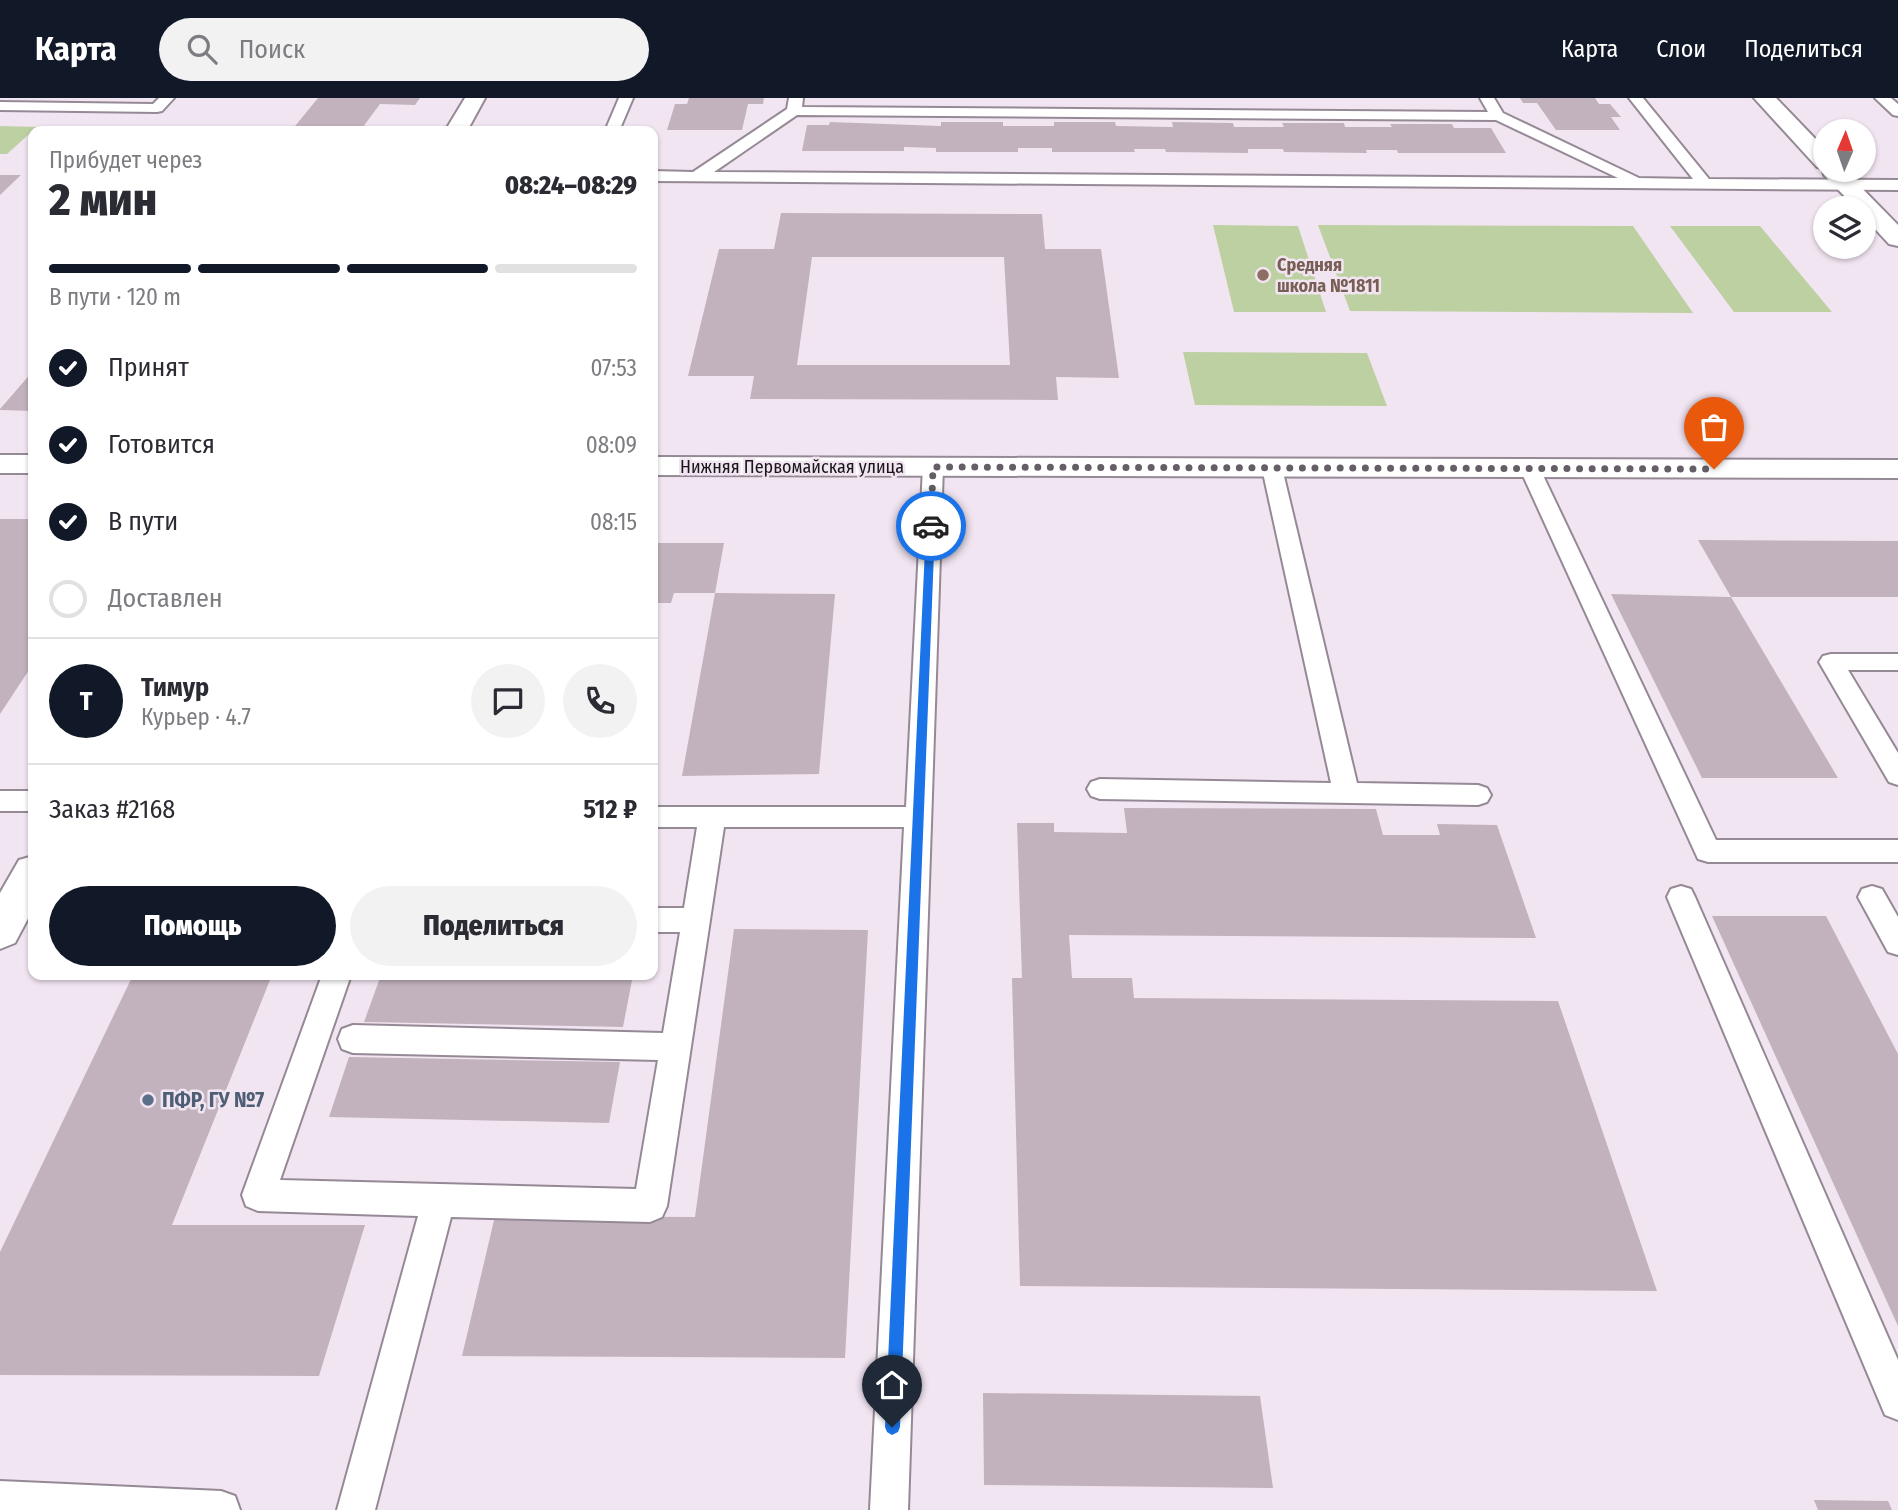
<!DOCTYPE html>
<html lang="ru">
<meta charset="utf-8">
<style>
:root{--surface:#fff;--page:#f2f2f3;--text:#2b2b33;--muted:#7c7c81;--line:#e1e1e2;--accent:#111827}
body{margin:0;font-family:"Fira Sans Condensed",sans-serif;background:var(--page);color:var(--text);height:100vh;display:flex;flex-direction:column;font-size:26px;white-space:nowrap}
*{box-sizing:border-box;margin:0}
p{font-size:23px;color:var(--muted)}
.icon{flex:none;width:38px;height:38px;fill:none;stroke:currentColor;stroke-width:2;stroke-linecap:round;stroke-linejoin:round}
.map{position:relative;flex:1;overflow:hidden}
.details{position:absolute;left:28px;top:28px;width:630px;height:854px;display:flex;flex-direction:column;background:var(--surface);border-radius:14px;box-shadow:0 2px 5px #0004}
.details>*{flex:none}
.needle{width:46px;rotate:2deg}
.fabs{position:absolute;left:1813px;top:21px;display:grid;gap:14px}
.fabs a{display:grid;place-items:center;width:63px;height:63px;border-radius:50%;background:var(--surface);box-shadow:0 2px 5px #0004;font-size:35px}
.pin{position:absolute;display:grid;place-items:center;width:60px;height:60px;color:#fff;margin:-72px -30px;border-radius:50% 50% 50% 0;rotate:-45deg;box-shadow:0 0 7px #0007}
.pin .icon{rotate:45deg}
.courier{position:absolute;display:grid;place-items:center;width:70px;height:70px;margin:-35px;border:5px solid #1a73e8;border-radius:50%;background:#fff;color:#222;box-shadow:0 2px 9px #0007}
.headline em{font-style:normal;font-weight:800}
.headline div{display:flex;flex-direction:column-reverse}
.headline{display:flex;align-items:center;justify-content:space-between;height:119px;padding:0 21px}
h1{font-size:46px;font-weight:800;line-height:52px}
.bar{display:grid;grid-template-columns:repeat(4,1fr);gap:10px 7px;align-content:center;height:84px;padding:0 21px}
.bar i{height:9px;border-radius:5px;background:var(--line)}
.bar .selected{background:var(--accent)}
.bar p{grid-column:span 4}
.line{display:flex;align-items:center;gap:18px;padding:0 21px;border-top:2px solid var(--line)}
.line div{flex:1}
.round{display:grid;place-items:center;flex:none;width:74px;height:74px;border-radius:37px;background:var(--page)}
ol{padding:0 21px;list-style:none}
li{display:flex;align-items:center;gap:21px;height:77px}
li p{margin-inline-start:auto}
li .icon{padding:7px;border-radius:50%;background:var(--accent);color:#fff;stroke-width:4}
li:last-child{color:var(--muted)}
li i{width:38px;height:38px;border:4px solid var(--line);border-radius:50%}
.button{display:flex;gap:14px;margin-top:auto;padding:14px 21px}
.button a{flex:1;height:80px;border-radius:42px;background:var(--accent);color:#fff;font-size:28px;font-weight:800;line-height:80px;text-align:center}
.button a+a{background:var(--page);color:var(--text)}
header{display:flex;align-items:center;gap:42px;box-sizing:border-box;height:98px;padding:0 35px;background:var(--accent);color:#fff}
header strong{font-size:33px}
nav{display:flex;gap:38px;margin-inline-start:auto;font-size:24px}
.search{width:490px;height:63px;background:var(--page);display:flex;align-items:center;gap:18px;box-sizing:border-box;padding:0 24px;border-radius:38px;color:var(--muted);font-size:26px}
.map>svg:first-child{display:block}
.green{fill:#bdd0a2}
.building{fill:#c2b2bd;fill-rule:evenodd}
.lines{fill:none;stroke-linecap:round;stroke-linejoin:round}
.service-casing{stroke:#958996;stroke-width:4}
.minor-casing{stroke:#958996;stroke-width:4}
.service{fill:#fff;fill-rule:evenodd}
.minor{fill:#fff;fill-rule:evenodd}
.route{fill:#1a73e8}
.done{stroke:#655e66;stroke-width:7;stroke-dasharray:0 12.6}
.education-dot{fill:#8d6e63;stroke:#f2e5f2;stroke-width:2.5}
.service-dot{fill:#5c6f8a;stroke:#f2e5f2;stroke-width:2.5}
.labels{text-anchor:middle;stroke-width:5;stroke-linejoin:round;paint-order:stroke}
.far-education-label{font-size:18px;font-weight:bold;fill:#785e54;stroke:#f2e5f2;text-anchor:start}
.far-street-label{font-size:18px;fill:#19151a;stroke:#f2e5f2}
.service-label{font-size:21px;font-weight:bold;fill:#4e5e75;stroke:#f2e5f2;text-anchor:start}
</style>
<header>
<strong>Карта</strong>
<div class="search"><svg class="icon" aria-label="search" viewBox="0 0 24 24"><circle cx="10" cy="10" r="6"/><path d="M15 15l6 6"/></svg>Поиск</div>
<nav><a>Карта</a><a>Слои</a><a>Поделиться</a></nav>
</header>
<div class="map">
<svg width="1898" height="1412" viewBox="0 0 1898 1412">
<rect width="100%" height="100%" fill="#f2e5f2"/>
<path class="green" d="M0 28 37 29 7 56H0Z
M1213 127 1298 128 1326 214H1234Z
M1318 127 1633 128 1693 215 1350 213Z
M1670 128H1760L1832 214H1734Z
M1183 254 1367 255 1387 308 1195 307Z"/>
<path class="building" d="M318 0H420L415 7 380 6 360 33H291Z
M689 0H764L763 6H748L742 32H667L675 6H687Z
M1520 0H1595L1599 6H1610L1621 19H1611L1620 32H1556L1537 5H1523Z
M830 24 941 28V24H1003V28H1054V24H1115L1116 28 1173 29 1172 24 1233 25 1234 29H1284L1282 25H1344L1345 29H1392L1390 26H1452L1454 30H1491L1506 55H1398L1397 52H1366L1367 55 1284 54 1283 51H1248V55L1166 54 1165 51H1134L1135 54H1052V50H1018V54H936V50L904 49V53H802L807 27H829Z
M0 77H21L0 97Z
M781 115 1042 116 1045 151H1101L1119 280 1056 279 1058 302 750 301 754 278H688L719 151H774ZM812 159H1004L1010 267H797Z
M33 273V313L0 312V311Z
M0 421H33V566L0 616Z
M1698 442 1898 443V499H1731L1838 680H1702L1611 496 1731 499Z
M653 445H724L715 495 835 496 819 676 682 678 715 495H674L671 505H653Z
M1124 710 1376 711 1383 737H1440L1437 726 1497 727 1536 840 1069 837 1072 880H1132L1134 900 1558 903 1657 1193 1020 1188 1012 880H1022L1017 725H1054V734L1127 735Z
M1712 818H1826L1898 956V1228Z
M734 831 868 832 845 1260 462 1258 495 1118 695 1119Z
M133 877H272L172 1127H365L319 1278 0 1277V1154Z
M381 877H633L623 929 364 924Z
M349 959 620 964 609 1025 329 1019Z
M983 1295 1260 1298 1273 1390 984 1387Z
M1814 1402 1888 1403 1892 1412H1818Z"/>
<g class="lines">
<defs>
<path id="service" d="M159 0H174L162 13 157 14 0 12V4L153 6Z
M619 0H633L619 33H605Z
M789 0H803L802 9 1488 14 1480 0H1494L1503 15 1639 80 1693 81 1629 0H1643L1709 81 1898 82V92L653 83V73L693 74 787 11ZM797 17 1496 22 1618 80 714 74Z
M1875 0H1891L1898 6V18L1893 17Z
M933 363 940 365 943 369 908 1412H870L904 729H724L667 1108 662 1119 650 1124 451 1119 375 1412H337L418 1118 258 1113 246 1108 242 1097 322 877H351L280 1082 636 1091 658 962 353 955 342 951 338 941 342 931 353 927 663 935 680 834H653V810H684L697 729H653V709H906L923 369 926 365Z
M1272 364 1279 366 1282 370 1357 685 1478 687 1487 690 1491 697 1487 704 1478 707 1100 701 1091 698 1087 691 1091 684 1100 681 1331 685 1262 370 1265 366Z
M1530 365 1537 367 1540 371 1716 742H1898V764H1708L1698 761 1520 371 1523 367Z
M1831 556H1898V572H1848L1898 655V687L1889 684 1819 564 1823 558Z
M0 693H33V713H0Z
M1681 788 1691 791 1695 799 1898 1262V1322L1885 1317 1667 799 1671 791Z
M1872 788 1882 791 1898 819V857L1888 854 1858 799 1862 791Z
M0 1383 221 1393 235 1398 240 1412H0Z"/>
<path id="minor" d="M465 0H485L467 33H445Z
M1754 0H1776L1825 51V72H1844L1898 127V148L1889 146 1864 119V110H1856L1824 77 1822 70 1817 69Z
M0 357H33V375H0Z
M653 359 1898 362V380L653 377Z
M33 758V811L15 845 0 851V795L19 762Z"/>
</defs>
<use href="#service" class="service-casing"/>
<use href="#minor" class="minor-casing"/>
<use href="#service" class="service"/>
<use href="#minor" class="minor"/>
</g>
<path class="route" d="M931 425 935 428 900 1329 898 1334 892 1337 887 1334 885 1329 926 428Z"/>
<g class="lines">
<path class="done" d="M931 428 933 369 1714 371"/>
</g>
<circle class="education-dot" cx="1263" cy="177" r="7"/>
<circle class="service-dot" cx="148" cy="1002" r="7"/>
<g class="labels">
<g class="far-education-label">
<text x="1277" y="173">Средняя<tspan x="1277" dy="21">школа №1811</tspan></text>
</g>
<g class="far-street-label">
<text x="792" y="375">Нижняя Первомайская улица</text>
</g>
<g class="service-label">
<text x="162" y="1009">ПФР, ГУ №7</text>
</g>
</g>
</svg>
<div class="fabs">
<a><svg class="needle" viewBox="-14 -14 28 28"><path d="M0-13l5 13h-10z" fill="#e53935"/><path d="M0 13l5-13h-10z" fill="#7c7c81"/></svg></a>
<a><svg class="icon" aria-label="layers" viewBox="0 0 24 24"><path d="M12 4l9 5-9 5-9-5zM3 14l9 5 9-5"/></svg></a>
</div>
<div class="pin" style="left:1714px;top:371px;background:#ea580c"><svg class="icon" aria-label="bag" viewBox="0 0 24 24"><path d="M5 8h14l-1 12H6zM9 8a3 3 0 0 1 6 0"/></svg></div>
<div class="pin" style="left:892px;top:1329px;background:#1f2937"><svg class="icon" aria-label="home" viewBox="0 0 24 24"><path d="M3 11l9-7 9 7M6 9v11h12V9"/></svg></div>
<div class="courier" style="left:931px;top:428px"><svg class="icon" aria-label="car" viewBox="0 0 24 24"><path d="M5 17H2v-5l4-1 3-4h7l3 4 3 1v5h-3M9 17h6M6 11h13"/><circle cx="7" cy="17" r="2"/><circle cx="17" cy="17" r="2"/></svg></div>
<section class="details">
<div class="headline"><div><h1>2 мин</h1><p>Прибудет через</p></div><em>08:24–08:29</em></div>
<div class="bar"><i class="selected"></i><i class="selected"></i><i class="selected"></i><i></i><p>В пути · 120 m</p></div>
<ol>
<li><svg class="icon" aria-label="check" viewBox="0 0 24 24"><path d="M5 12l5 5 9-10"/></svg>Принят<p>07:53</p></li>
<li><svg class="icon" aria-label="check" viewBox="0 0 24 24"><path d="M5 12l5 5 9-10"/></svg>Готовится<p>08:09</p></li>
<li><svg class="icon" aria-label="check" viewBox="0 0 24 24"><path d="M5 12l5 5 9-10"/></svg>В пути<p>08:15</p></li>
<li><i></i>Доставлен</li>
</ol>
<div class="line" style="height:126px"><b class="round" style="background:var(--accent);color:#fff">Т</b><div><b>Тимур</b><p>Курьер · 4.7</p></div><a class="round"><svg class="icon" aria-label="chat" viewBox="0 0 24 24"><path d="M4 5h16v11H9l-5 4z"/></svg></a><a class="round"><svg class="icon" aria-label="phone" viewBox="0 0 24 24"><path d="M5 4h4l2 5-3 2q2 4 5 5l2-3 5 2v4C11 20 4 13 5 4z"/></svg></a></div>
<div class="line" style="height:91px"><div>Заказ #2168</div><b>512 ₽</b></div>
<div class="button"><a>Помощь</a><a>Поделиться</a></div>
</section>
</div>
